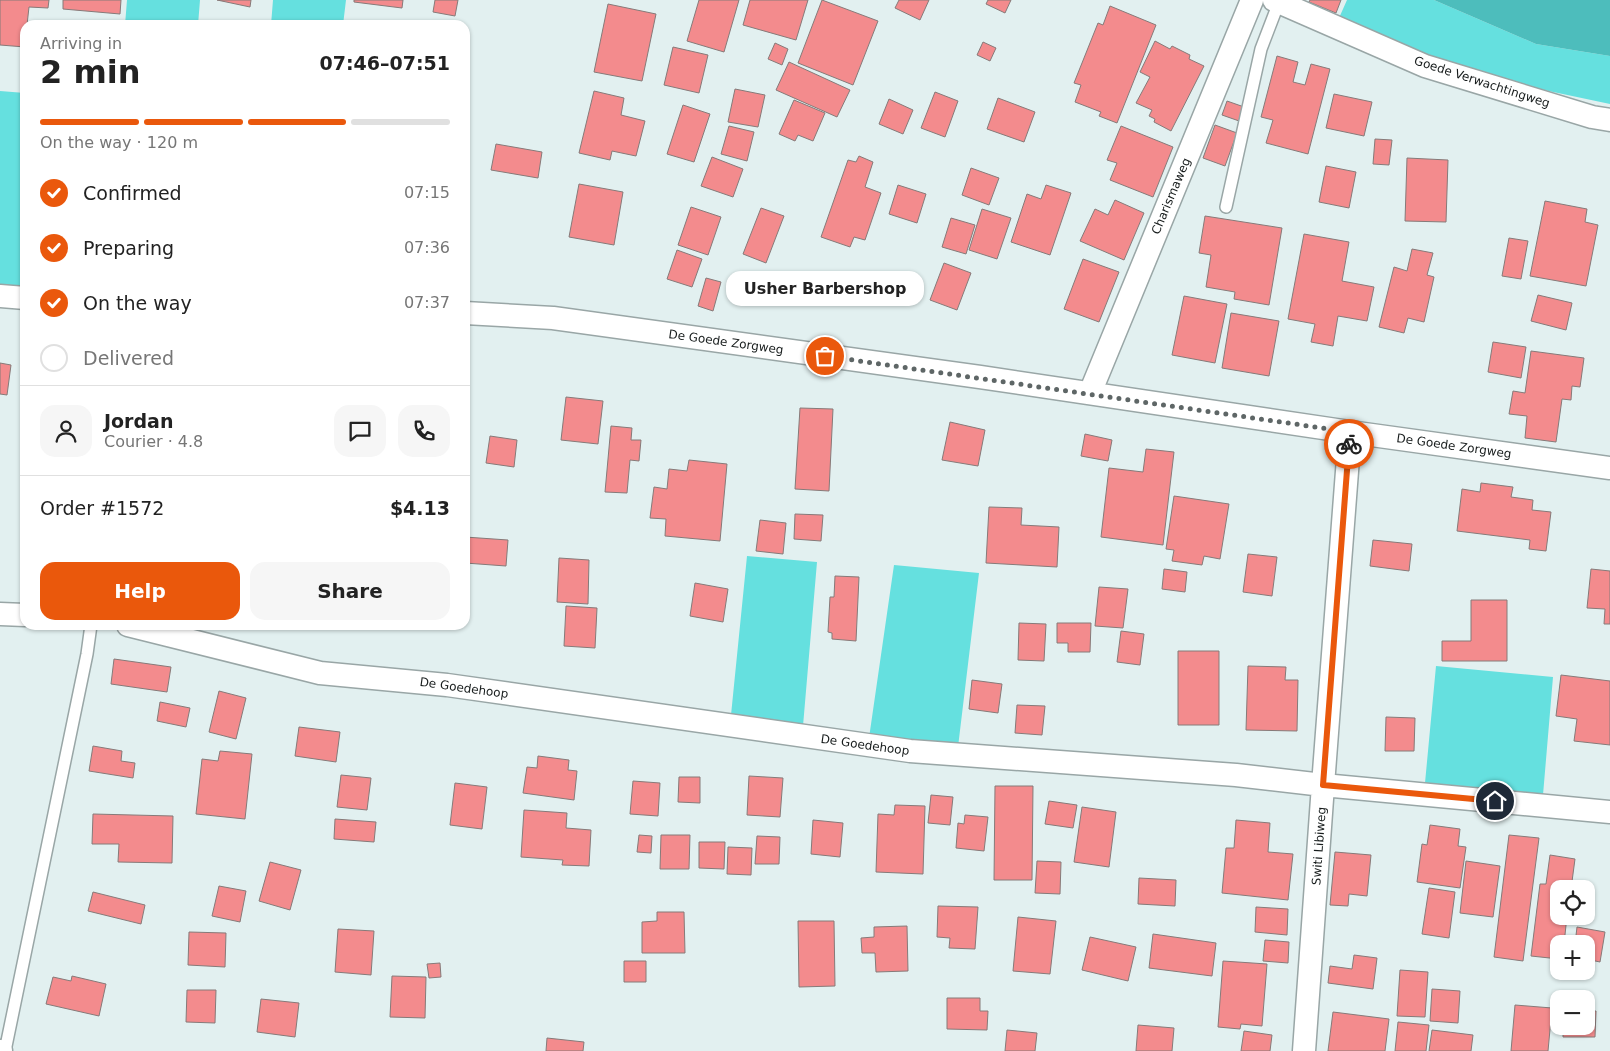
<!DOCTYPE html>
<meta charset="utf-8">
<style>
:root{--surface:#fff;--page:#f6f6f6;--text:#222;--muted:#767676;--line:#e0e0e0;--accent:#ea580c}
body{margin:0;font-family:"DejaVu Sans",sans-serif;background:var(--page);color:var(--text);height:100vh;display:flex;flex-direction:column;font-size:19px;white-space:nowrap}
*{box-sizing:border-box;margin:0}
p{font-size:16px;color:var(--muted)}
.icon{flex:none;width:28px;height:28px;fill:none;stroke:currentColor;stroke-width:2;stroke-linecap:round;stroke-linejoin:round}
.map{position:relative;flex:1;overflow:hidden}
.sheet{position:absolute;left:20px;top:20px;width:450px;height:610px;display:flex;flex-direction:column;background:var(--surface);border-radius:15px;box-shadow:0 1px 4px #0004}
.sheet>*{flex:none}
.buttons{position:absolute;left:1550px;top:880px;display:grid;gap:10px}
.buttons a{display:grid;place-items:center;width:45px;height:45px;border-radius:10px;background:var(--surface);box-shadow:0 1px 4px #0004;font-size:25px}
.pin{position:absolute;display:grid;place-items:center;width:42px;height:42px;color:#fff;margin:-21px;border:2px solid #fff;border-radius:50%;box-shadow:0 1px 5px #0007}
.courier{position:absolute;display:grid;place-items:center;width:50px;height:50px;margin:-25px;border:4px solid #ea580c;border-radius:50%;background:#fff;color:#222;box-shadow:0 1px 6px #0007}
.bubble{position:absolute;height:35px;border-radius:15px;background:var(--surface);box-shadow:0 1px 4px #0004;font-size:16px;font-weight:600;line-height:35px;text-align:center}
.head em{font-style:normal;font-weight:600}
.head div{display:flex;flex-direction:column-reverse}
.head{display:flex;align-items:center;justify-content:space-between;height:85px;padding:0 20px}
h1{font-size:32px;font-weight:600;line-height:38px}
.bar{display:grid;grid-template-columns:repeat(4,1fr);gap:8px 5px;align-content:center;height:60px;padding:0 20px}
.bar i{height:6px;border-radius:4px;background:var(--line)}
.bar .selected{background:var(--accent)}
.bar p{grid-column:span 4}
.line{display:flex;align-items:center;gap:12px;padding:0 20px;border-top:1px solid var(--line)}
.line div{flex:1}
.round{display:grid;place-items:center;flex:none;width:52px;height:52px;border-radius:15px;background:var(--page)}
ol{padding:0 20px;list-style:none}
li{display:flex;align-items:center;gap:15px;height:55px}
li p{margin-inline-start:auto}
li .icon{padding:5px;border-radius:50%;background:var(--accent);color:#fff;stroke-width:4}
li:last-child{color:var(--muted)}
li i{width:28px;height:28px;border:2px solid var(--line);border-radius:50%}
.cta{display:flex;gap:10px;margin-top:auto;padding:10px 20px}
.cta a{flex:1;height:58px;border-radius:15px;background:var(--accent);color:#fff;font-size:20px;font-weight:600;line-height:58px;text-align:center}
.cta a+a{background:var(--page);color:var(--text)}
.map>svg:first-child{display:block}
.green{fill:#65e0df}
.water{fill:#4dbdbc}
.building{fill:#f38b8d;stroke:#867a79}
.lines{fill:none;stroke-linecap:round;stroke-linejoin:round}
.lane-casing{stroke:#99a6a6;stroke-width:14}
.street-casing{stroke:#99a6a6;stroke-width:25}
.lane{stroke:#fff;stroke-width:11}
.street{stroke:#fff;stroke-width:22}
.done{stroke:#5e6666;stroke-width:5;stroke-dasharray:0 9}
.route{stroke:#ea580c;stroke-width:6}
.labels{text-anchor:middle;stroke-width:4;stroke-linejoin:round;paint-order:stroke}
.street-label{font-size:12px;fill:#171c1c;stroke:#fff}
</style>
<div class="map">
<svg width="1610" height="1051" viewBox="0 0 1610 1051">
<rect width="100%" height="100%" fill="#e2f0f0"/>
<path class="green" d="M127 0H200L198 25H125Z
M273 0H346L343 25H271Z
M1347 0H1434L1536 44 1610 56V104L1525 86 1440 60 1339 18Z
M0 91 25 93V247L21 286 0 285Z
M747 556 817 562 803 726 731 715Z
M894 565 979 573 958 747 869 738Z
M1436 666 1553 677 1543 795 1425 783Z"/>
<path class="water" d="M1434 0H1610V56L1536 44Z"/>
<path class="building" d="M0 0H49L48 8 29 7 27 25H25V47L0 45Z
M63 0H121L120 14 63 9Z
M217 0H251L250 7Z
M354 0H403L402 8 354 2Z
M435 0H458L455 16 433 12Z
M699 0H739L724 52 687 41Z
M750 0H808L796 40 743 25Z
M822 0 878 21 853 85 798 63Z
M899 0H929L920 20 895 8Z
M988 0H1011L1005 13 986 4Z
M1310 0H1341L1336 13 1309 2Z
M608 4 656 14 642 81 594 72Z
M1110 6 1156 25 1117 123 1099 116 1101 112 1075 102 1081 85 1074 83 1098 23 1103 25Z
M1155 41 1170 49 1172 46 1190 55 1189 59 1204 66 1171 131 1154 122 1155 119 1149 116 1152 110 1136 103 1150 77 1140 72Z
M983 42 996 48 990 61 977 55Z
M775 43 788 49 782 65 768 59Z
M673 47 708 55 699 93 664 85Z
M1277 56 1298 62 1293 82 1305 85 1311 64 1330 69 1308 154 1266 143 1273 120 1261 117Z
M789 62 850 90 837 117 776 90Z
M735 89 765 95 758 127 728 122Z
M594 91 624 98 621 115 645 121 636 156 612 151 610 160 579 153Z
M935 92 958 101 945 137 921 128Z
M1334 94 1372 102 1364 136 1326 128Z
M998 98 1035 112 1024 142 987 129Z
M889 99 913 110 903 134 879 124Z
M794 100 825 113 813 141 798 135 795 141 779 134Z
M1227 101 1247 108 1242 122 1222 115Z
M683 105 710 114 694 162 667 154Z
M1215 125 1237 133 1225 166 1203 158Z
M729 126 754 132 747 161 721 154Z
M1121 126 1173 147 1153 197 1110 180 1117 163 1107 160Z
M1375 139 1392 140 1389 165 1373 164Z
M496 144 542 152 538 178 491 170Z
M859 156 873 162 865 187 881 193 865 240 854 237 850 247 821 237 848 160 856 162Z
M712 157 743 169 733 197 701 186Z
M1407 158 1448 160 1446 222 1405 221Z
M1326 166 1356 172 1349 208 1319 202Z
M971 168 999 178 989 205 962 195Z
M579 184 623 192 614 245 569 237Z
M898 185 926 194 917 223 889 214Z
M1046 185 1071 193 1050 255 1011 242 1027 194 1041 199Z
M1115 200 1144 213 1124 260 1080 241 1095 209 1108 215Z
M1545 201 1587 209 1585 222 1598 225 1586 286 1530 276Z
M691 207 721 217 708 255 678 245Z
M761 208 784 216 766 263 743 254Z
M982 209 1011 218 997 259 969 250Z
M1205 216 1282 228 1269 305 1234 299 1235 292 1206 287 1211 255 1199 253Z
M951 218 975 225 966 254 942 247Z
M1304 234 1349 242 1342 281 1374 287 1367 321 1338 316 1333 346 1311 342 1315 324 1288 319Z
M1509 238 1528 241 1521 279 1502 276Z
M1412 249 1433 253 1427 275 1434 277 1424 322 1408 318 1404 333 1379 327 1394 267 1407 271Z
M677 250 702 259 692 287 667 279Z
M1083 259 1119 272 1099 322 1064 309Z
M944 263 971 273 957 310 930 300Z
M706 278 721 282 713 311 698 306Z
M1538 295 1572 303 1566 330 1531 321Z
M1184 296 1227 304 1215 363 1172 355Z
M1231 313 1279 321 1269 376 1222 368Z
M1493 342 1526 347 1521 378 1488 372Z
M1531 351 1584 358 1580 387 1572 386 1571 400 1562 399 1556 442 1525 438 1527 416 1509 414 1513 391 1525 393Z
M0 363 11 365 7 395 0 394Z
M566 397 603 401 598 444 561 440Z
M800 408 833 409 829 491 795 489Z
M950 422 985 430 978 466 942 460Z
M611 426 632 428 631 440H641L639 461 630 460 627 493 605 492Z
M1085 434 1112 440 1108 461 1081 456Z
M490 436 517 440 514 467 486 463Z
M1146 449 1174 452 1163 545 1101 537 1109 468 1143 472Z
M689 460 727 464 720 541 665 536 666 519 650 518 654 487 667 489 669 469 687 471Z
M1481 483 1513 487 1511 497 1533 500 1532 510 1551 512 1546 551 1529 549 1530 540 1457 531 1462 489 1480 492Z
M1174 496 1229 504 1220 559 1204 556 1202 565 1172 561 1174 550 1166 549Z
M989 507 1022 508 1021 525 1059 527 1057 567 986 563Z
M795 514 823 515 821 541 794 539Z
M760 520 786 523 783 554 756 551Z
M465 537 508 540 506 566 465 563Z
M1373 540 1412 544 1409 571 1370 566Z
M1248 554 1277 557 1272 596 1243 592Z
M559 558 589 560 588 604 557 602Z
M1164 569 1187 572 1185 592 1162 589Z
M1591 569 1610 571V624H1604L1605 609 1587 608Z
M835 576 859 577 856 641 832 639V633L828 632 830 597H834Z
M695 583 728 589 723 622 690 616Z
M1099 587 1128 589 1123 628 1095 626Z
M1471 600H1507V661H1442V641H1471Z
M566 606 597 608 595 648 564 646Z
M1019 623 1046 624 1044 661 1018 660Z
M1057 623H1091L1090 652H1068V643H1057Z
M1121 631 1144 634 1140 665 1117 662Z
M1178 651H1219V725H1178Z
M114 659 171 667 167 692 111 684Z
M1248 666 1286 667 1285 680H1298L1297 731 1246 730Z
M1561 675 1610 681V745L1574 741 1577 719 1556 716Z
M972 680 1002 684 998 713 969 709Z
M219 691 246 698 236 739 209 732Z
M160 702 190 708 186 727 157 721Z
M1017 705 1045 706 1042 735 1015 733Z
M1386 717 1415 718 1414 751H1385Z
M299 727 340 732 336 762 295 756Z
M93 746 122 751 121 761 135 763 133 778 89 771Z
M220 751 252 754 245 819 196 814 202 759 218 761Z
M538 756 569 760 568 770 577 771 574 800 523 793 527 767 537 768Z
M341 775 371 778 367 810 337 807Z
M749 776 783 778 780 817 747 815Z
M679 777H700V803L678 802Z
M633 781 660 783 658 816 630 814Z
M455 783 487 787 482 829 450 825Z
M995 786H1033L1032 880H994Z
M931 795 953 797 950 825 928 823Z
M1049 801 1077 805 1073 828 1045 824Z
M895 805 925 806 923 874 876 872 878 814 894 815Z
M1082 807 1116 812 1109 867 1074 862Z
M524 810 567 813 566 828 591 830 589 866 562 865 563 860 521 857Z
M93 814 173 816 172 863 118 862 119 844H92Z
M965 815 988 817 984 851 956 848 958 823 964 824Z
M335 819 376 822 374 842 334 839Z
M813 820 843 823 840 857 811 854Z
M1236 820 1270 823 1268 852 1293 854 1288 900 1222 893 1226 848H1234Z
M1430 825 1460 829 1458 846 1466 847 1460 888 1417 882 1422 844 1427 845Z
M639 835 652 836 651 853 637 852Z
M661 835H690L689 869H660Z
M1509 835 1539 838 1523 961 1494 957Z
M757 836 780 837 779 864H755Z
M699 842H725L724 869 699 868Z
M728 847 752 848 751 875 727 874Z
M1335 852 1371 855 1367 896 1349 894 1348 906 1330 905Z
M1550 855 1575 859 1571 889H1559V916H1567L1564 944H1559V959L1531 956 1540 884H1546Z
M1037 861 1061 862 1060 894 1035 893Z
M1466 861 1500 866 1493 917 1460 913Z
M270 862 301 870 290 910 259 901Z
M1139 878 1176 880 1175 906 1138 904Z
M219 886 246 891 240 922 212 916Z
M1429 888 1455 892 1449 938 1422 934Z
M93 892 145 905 141 924 88 911Z
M938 906 978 907 975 949 949 948 950 938 937 937Z
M1256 907 1288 909 1287 935 1255 932Z
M657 912H684L685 953H642V922L657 921Z
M1018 917 1056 921 1050 974 1013 971Z
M798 921H834L835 986 799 987Z
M907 926 908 971 876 972 875 953H862L861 938 874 937V927Z
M1577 927 1605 932 1600 962 1586 959V944H1575Z
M338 929 374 931 371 975 335 972Z
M189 932 226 933 225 967 188 965Z
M1153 934 1216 943 1212 976 1149 968Z
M1090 937 1136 947 1128 981 1082 970Z
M1265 940 1289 942 1288 963 1263 961Z
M1354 955 1377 958 1373 989 1328 983 1330 966 1352 969Z
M624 961H646V982H624Z
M1223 961 1267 964 1262 1026 1241 1024 1240 1029 1218 1027Z
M440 963 441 977 429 978 427 964Z
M1400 970 1428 972 1425 1017 1397 1016Z
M72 976 106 984 99 1016 46 1004 53 977 71 981Z
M392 976 426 977 425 1018 390 1017Z
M1432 989 1460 991 1458 1023 1430 1021Z
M187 990H216L215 1023 186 1022Z
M947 998H980V1011H988L987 1030 947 1029Z
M261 999 299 1003 295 1037 257 1032Z
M1515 1005 1552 1008 1548 1051H1511Z
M1586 1011H1596L1595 1037H1563V1026H1586Z
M1333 1012 1389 1019 1385 1051H1328Z
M1398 1022 1429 1025 1426 1051H1395Z
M1138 1025 1174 1028 1172 1051H1136Z
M1007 1030 1037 1033 1035 1051H1005Z
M1432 1030 1473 1035 1471 1051H1429Z
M1244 1031 1272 1035 1270 1051H1241Z
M547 1038 584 1042 583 1051H546Z"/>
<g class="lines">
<defs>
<path id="lane" d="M1226 207 1261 49 1279 2
M5 1051 87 654 91 625"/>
<path id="street" d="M1274 0 1425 66 1592 117 1610 120
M0 296 25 298
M465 313 553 318 980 377 1350 432 1610 468
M1090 393 1252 0
M0 614 25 615
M128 625 320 673 447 685 910 751 1236 775 1323 785 1610 812
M0 1051H1
M1304 1051 1323 785 1350 432"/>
</defs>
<use href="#lane" class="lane-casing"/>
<use href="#street" class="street-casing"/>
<use href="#lane" class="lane"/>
<use href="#street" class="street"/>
</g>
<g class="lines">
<path class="done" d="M825 356 1350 432 1349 444"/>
<path class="route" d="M1349 444 1323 785 1495 801"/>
</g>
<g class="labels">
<g class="street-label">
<text transform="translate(1482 82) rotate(18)" y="4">Goede Verwachtingweg</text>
<text transform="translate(1171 196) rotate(-67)" y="4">Charismaweg</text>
<text transform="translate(726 342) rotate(8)" y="4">De Goede Zorgweg</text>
<text transform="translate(1454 446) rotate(8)" y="4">De Goede Zorgweg</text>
<text transform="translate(464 688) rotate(8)" y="4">De Goedehoop</text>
<text transform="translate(865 745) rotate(8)" y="4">De Goedehoop</text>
<text transform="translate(1319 846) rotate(-86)" y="4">Switi Libiweg</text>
</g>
</g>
</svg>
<div class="buttons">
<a><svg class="icon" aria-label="locate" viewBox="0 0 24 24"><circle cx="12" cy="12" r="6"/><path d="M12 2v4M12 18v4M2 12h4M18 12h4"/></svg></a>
<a>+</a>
<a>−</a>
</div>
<div class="pin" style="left:825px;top:356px;background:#ea580c"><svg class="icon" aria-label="bag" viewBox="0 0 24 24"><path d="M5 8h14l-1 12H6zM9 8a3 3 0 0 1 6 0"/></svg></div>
<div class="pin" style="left:1495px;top:801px;background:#1f2937"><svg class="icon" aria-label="home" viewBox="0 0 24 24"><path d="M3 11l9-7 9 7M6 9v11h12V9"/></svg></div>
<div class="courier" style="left:1349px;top:444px"><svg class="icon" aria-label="bike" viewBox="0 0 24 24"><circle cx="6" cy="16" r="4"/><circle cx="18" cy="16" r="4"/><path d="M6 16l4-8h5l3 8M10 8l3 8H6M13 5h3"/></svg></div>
<div class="bubble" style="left:726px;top:271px;width:198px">Usher Barbershop</div>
<section class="sheet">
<div class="head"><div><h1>2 min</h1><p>Arriving in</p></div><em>07:46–07:51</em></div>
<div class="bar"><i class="selected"></i><i class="selected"></i><i class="selected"></i><i></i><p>On the way · 120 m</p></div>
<ol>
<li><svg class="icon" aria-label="check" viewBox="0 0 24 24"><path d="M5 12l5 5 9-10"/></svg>Confirmed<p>07:15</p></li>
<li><svg class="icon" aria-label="check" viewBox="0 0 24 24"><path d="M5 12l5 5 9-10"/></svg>Preparing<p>07:36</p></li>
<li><svg class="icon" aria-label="check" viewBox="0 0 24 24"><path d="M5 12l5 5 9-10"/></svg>On the way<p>07:37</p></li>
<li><i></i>Delivered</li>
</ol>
<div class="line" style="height:90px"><a class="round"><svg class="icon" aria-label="person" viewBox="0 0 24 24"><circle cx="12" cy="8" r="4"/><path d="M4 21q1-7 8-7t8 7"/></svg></a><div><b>Jordan</b><p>Courier · 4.8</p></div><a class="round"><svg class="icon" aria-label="chat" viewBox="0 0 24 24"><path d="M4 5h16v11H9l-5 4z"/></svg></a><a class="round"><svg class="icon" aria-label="phone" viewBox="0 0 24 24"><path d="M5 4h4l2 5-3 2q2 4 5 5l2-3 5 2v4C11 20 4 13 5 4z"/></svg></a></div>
<div class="line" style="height:65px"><div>Order #1572</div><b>$4.13</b></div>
<div class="cta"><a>Help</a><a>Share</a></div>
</section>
</div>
